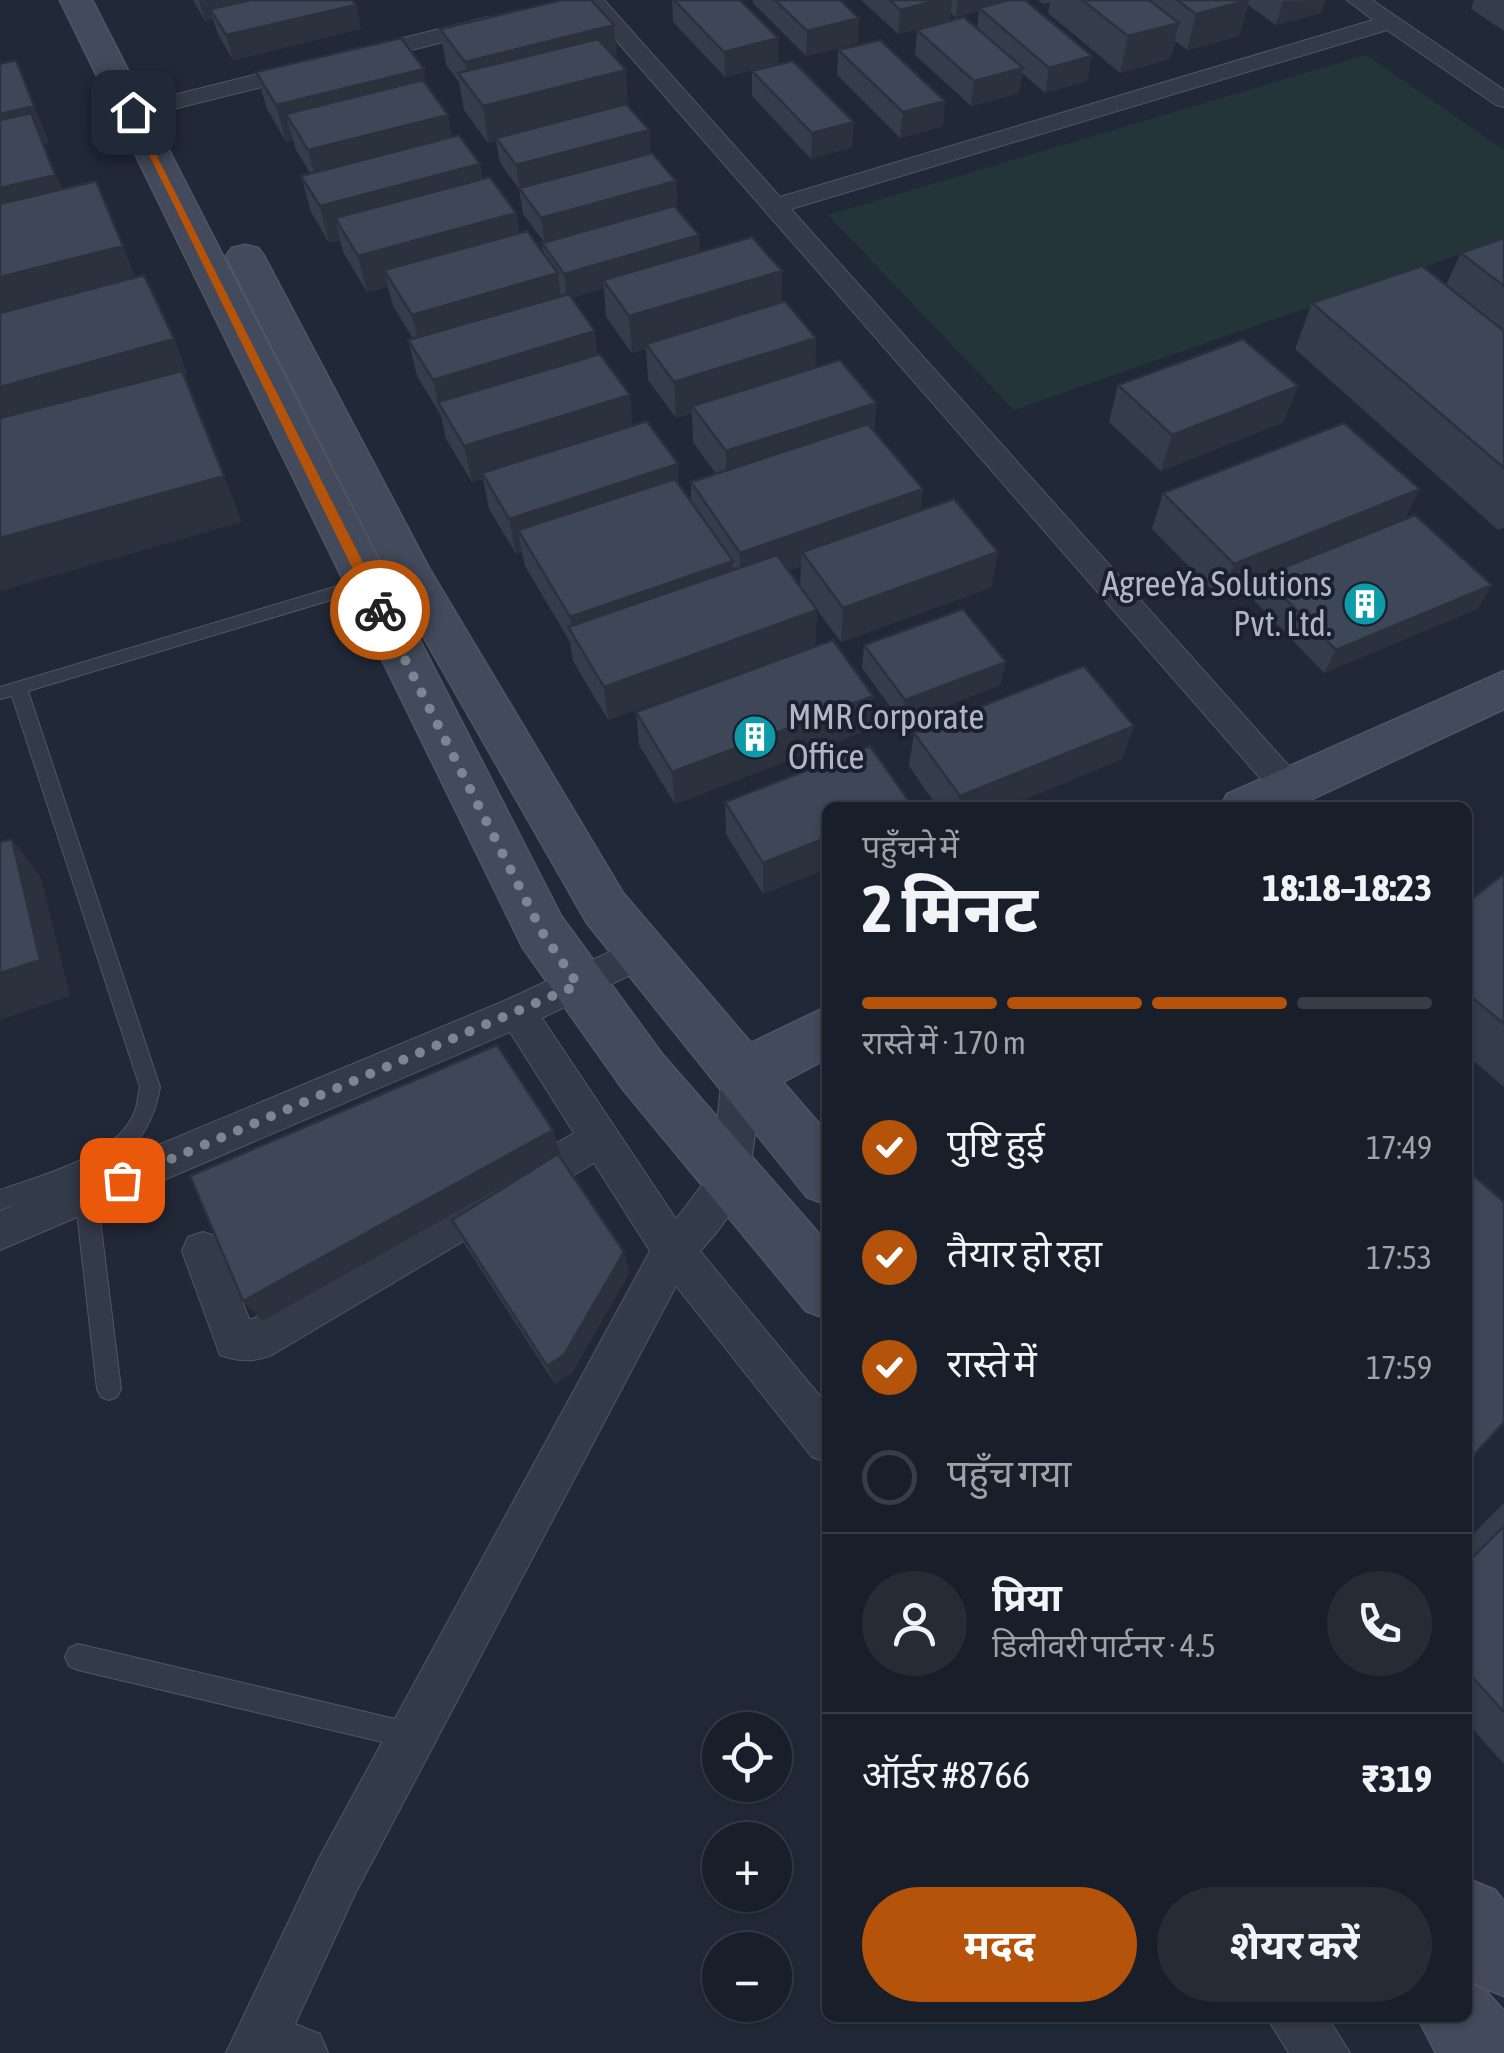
<!DOCTYPE html>
<html lang="hi">
<meta charset="utf-8">
<style>
:root{--surface:#191f2a;--page:#262c36;--text:#f1f3f6;--muted:#9fa2a8;--line:#373d47;--accent:#b45309}
body{margin:0;font-family:"Asap Condensed","Noto Sans Devanagari",sans-serif;background:var(--page);color:var(--text);height:100vh;display:flex;flex-direction:column;font-size:38px;white-space:nowrap}
*{box-sizing:border-box;margin:0}
p{font-size:32px;color:var(--muted)}
.icon{flex:none;width:55px;height:55px;fill:none;stroke:currentColor;stroke-width:2;stroke-linecap:round;stroke-linejoin:round}
.map{position:relative;flex:1;overflow:hidden}
.panel{position:absolute;left:822px;top:802px;width:650px;height:1220px;display:flex;flex-direction:column;background:var(--surface);border-radius:15px;box-shadow:0 2px 8px #0004,0 0 0 2px var(--line)}
.panel>*{flex:none}
.tools{position:absolute;left:702px;top:1712px;display:grid;gap:20px}
.tools a{display:grid;place-items:center;width:90px;height:90px;border-radius:50%;background:var(--surface);box-shadow:0 2px 8px #0004,0 0 0 2px var(--line);font-size:50px}
.pin{position:absolute;display:grid;place-items:center;width:85px;height:85px;color:#fff;margin:-42px;border-radius:20px;box-shadow:0 5px 15px #0006}
.courier{position:absolute;display:grid;place-items:center;width:100px;height:100px;margin:-50px;border:8px solid #b45309;border-radius:50%;background:#fff;color:#222;box-shadow:0 2px 12px #0007}
.headline em{font-style:normal;font-weight:700}
.headline div{display:flex;flex-direction:column-reverse}
.headline{display:flex;align-items:center;justify-content:space-between;height:170px;padding:0 40px}
h1{font-size:65px;font-weight:700;line-height:75px}
.bar{display:grid;grid-template-columns:repeat(4,1fr);gap:15px 10px;align-content:center;height:120px;padding:0 40px}
.bar i{height:12px;border-radius:8px;background:var(--line)}
.bar .active{background:var(--accent)}
.bar p{grid-column:span 4}
.line{display:flex;align-items:center;gap:25px;padding:0 40px;border-top:2px solid var(--line)}
.line div{flex:1}
.round{display:grid;place-items:center;flex:none;width:105px;height:105px;border-radius:52px;background:var(--page)}
ol{padding:0 40px;list-style:none}
li{display:flex;align-items:center;gap:30px;height:110px}
li p{margin-inline-start:auto}
li .icon{padding:10px;border-radius:50%;background:var(--accent);color:#fff;stroke-width:4}
li:last-child{color:var(--muted)}
li i{width:55px;height:55px;border:5px solid var(--line);border-radius:50%}
.cta{display:flex;gap:20px;margin-top:auto;padding:20px 40px}
.cta a{flex:1;height:115px;border-radius:60px;background:var(--accent);color:#fff;font-size:40px;font-weight:700;line-height:115px;text-align:center}
.cta a+a{background:var(--page);color:var(--text)}
.map>svg:first-child{display:block}
.green{fill:#233539}
.lines{fill:none;stroke-linecap:round;stroke-linejoin:round}
.lane-casing{stroke:#4f5663;stroke-width:2}
.street-casing{stroke:#4f5663;stroke-width:2}
.secondary-casing{stroke:#4f5663;stroke-width:3}
.lane{fill:#343b48;fill-rule:evenodd}
.street{fill:#343b48;fill-rule:evenodd}
.secondary{fill:#424a5b;fill-rule:evenodd}
.wall{fill:#343d4c;fill-rule:evenodd}
.shaded-wall{fill:#2b323e}
.building{fill:#3d4758;stroke:#2b323e;stroke-width:2.5}
.route{fill:#b45309}
.done{stroke:#7d8594;stroke-width:10;stroke-dasharray:0 18}
.labels{text-anchor:middle;stroke-width:8;stroke-linejoin:round;paint-order:stroke}
.poi-label{font-size:35px;fill:#afb6c5;stroke:#1a202d;text-anchor:end}
</style>
<div class="map">
<svg width="1504" height="2053" viewBox="0 0 1504 2053">
<rect width="100%" height="100%" fill="#212938"/>
<path class="green" d="M1366 55 1504 150V239L1014 410 828 215Z"/>
<g class="lines">
<defs>
<path id="lane" d="M408 565 414 567V575L28 691 160 1087C146 1173 71 1184 0 1210V1190C41 1175 118 1157 135 1111 138 1104 138 1094 140 1087L12 696 0 699V687Z
M86 1185 94 1188 97 1195 121 1389 117 1397 109 1400 101 1397 97 1389 75 1195 78 1188Z
M78 1644 412 1723 421 1727 425 1736 421 1745 412 1749 78 1670 69 1666 65 1657 69 1648Z"/>
<path id="street" d="M581 0H604L780 197 1373 20 1347 0H1372L1504 90V107L1496 105 1387 30 791 209 1298 776 1303 785 1298 794 1286 798 1274 794Z
M488 17 499 24 496 29 133 119 121 112 125 107Z
M640 938 653 942 658 953 653 964 542 1018 676 1219 712 1172 722 1076 727 1064 741 1059 755 1064 760 1076C753 1152 757 1193 700 1251L828 1406V1463L812 1457 676 1286 355 1894 295 2024 320 2034 328 2053H226L319 1858 650 1251 594 1163 272 1355C253 1362 239 1362 220 1355L182 1251 188 1237 203 1232 218 1237 249 1319H253L574 1133 510 1032 0 1250V1211L504 1001Z
M1267 2018H1328L1350 2053H1289Z"/>
<path id="secondary" d="M60 0H92L561 916 662 1054 828 1244V1319L806 1311 622 1088 523 948Z
M245 245 258 248 264 256 430 570 623 893 751 1043 828 1006V1058L783 1082 828 1134V1205L807 1197 587 923 386 571 226 256 232 248Z
M1504 671V709L1293 808H1220L1227 794Z
M1468 1879 1495 1890 1504 1901V1996L1477 1985 1468 1974Z
M1468 1983 1485 1990 1504 2011V2053H1436L1418 2018H1468Z"/>
</defs>
<use href="#lane" class="lane-casing"/>
<use href="#street" class="street-casing"/>
<use href="#secondary" class="secondary-casing"/>
<use href="#lane" class="lane"/>
<use href="#street" class="street"/>
<use href="#secondary" class="secondary"/>
</g>
<path class="wall" d="M193 0H352L356 5 361 29 233 60 218 34 213 19 205 21Z
M672 0H740L778 38V63L725 77 673 22Z
M753 0H840L858 43 806 56 753 3Z
M861 0H1005L1092 56 1087 81 1045 93 1022 73 1019 93 971 106 915 55 917 30 977 28 979 11 956 17 950 13V21L898 34Z
M1038 0H1325L1321 13 1276 25 1248 5 1239 36 1187 50 1175 41 1170 59 1120 73 1048 13 1050 2 1043 4Z
M1474 0H1504V31L1471 9Z
M440 29 616 60 628 107 649 130 650 154 676 181 677 207H675L699 235V252L782 271 781 303 816 338 815 368 876 403 874 431 923 489 920 511 992 587 841 642 817 610 815 645 608 720 573 661 570 642 525 566 522 552 516 554 489 509 483 479 472 482 446 439 441 416 417 376 408 340 413 339 393 306 388 287 367 292 344 254 340 240 329 243 311 212 301 176 310 173 296 150 293 140 286 142 267 109 256 72 427 85 452 137 480 164 482 178 516 213 519 233 543 253 542 243 544 242 523 214 519 189 500 163 496 141 488 143 464 110 459 82 446 65ZM604 288 606 317 632 353 646 349 648 380 676 418 692 413 693 442 716 474 691 482V503L632 425 630 395 598 354 571 298ZM801 566 800 587 789 571Z
M838 50 943 126 900 138 837 75Z
M752 71 852 147 811 159 752 96Z
M1504 238V528L1498 530 1295 349 1312 303 1446 285 1461 253Z
M1118 385 1284 422 1161 471 1109 422Z
M1420 489 1404 520 1492 585 1477 609 1324 673 1254 600 1261 583 1221 599 1152 529 1163 493Z
M864 645 1006 662 1000 685 902 723 862 668Z
M636 712 870 729 675 804 639 745Z
M1134 726 1122 759 1003 808H938L909 766 914 733Z
M725 802 828 808V868L763 894 726 834Z
M1504 874V1087L1468 1056V902Z
M553 1130 560 1154 559 1155 624 1252 629 1273 572 1373 555 1384 463 1242 452 1220 530 1171 262 1321Z
M1504 1503V1764L1468 1724V1539Z"/>
<path class="shaded-wall" d="M199 0H297L210 9 213 19 205 21Z
M938 0H952L950 21 898 34 900 10Z
M958 0H1005L1004 5 979 8V11L956 17Z
M1249 0 1239 36 1187 50 1196 14Z
M1325 0 1321 13 1276 25 1283 1Z
M356 5 361 29 233 60 226 35Z
M859 18 858 43 806 56 807 31Z
M1179 23 1170 59 1120 73 1128 36Z
M614 25 617 61 469 89 465 62Z
M778 38V63L725 77 724 52Z
M1092 56 1087 81 1045 93 1049 68Z
M16 60 49 143 44 144 75 222 0 240V114Z
M1023 68 1019 93 971 106 974 81Z
M424 69 430 106 286 114 293 140 286 142 276 105Z
M626 70 628 107 496 138V141L488 143 483 106Z
M945 101 943 126 900 138 903 112Z
M448 115 455 151 318 187 308 150Z
M854 122 852 147 811 159 812 133Z
M649 130 650 155 520 190 516 165Z
M480 164 486 201 335 218 340 240 329 243 320 206Z
M676 181 677 207 545 244 541 218Z
M516 213 521 250 384 270 388 287 367 292 358 256Z
M699 235 700 261 603 280 604 288 567 299 564 274Z
M123 246 142 293 0 329V277Z
M782 271 781 308 646 344V349L632 353 629 316Z
M558 273 562 310 421 351 412 315Z
M595 331 599 368 438 402 441 416 433 380Z
M816 338 815 374 692 406V413L676 418 674 382Z
M174 339 188 375 0 429V387Z
M1298 386 1284 422 1161 471 1172 435Z
M630 395 633 431 482 473 483 479 472 482 464 446Z
M876 403 873 439 726 487V451Z
M678 464 680 500 518 530 522 552 516 554 509 519Z
M224 476 242 522 0 591V538Z
M923 489 918 525 802 552 801 566 741 588 740 553Z
M1420 489 1402 525 1263 576 1260 583 1221 599 1234 564Z
M998 552 992 587 841 642 843 608Z
M733 561V596L573 636 570 617Z
M1492 585 1477 609 1324 673 1336 650Z
M817 610 815 645 608 720 604 687Z
M1006 662 1000 685 902 723 905 700Z
M873 696 870 729 675 804 672 772Z
M1134 726 1122 759 1003 808H957L960 796Z
M828 837V868L763 894V863Z
M12 839 41 878 70 996 0 1020V973Z
M553 1130 560 1154 262 1321 243 1301Z
M624 1252 629 1273 572 1373 555 1384 547 1366Z"/>
<path class="building" d="M251 0H352L356 5 226 35 210 9Z
M562 0H591L614 25 465 62 440 29Z
M674 0H740L778 38 724 52Z
M775 0H840L859 18 807 31Z
M890 0H938L900 10Z
M1009 0H1025L1092 56 1049 68 979 8Z
M1082 0H1149L1179 23 1128 36Z
M1177 0H1249L1196 14Z
M964 17 1023 68 974 81 917 30Z
M401 38 424 69 276 105 256 72Z
M598 39 626 70 483 106 458 73Z
M880 40 945 101 903 112 838 50Z
M16 60 34 106 0 114V64Z
M793 61 854 122 812 133 752 71Z
M423 80 448 115 308 150 286 114Z
M626 104 649 130 516 165 496 138Z
M31 113 55 175 0 188V120Z
M459 135 480 164 320 206 301 176Z
M652 153 676 181 541 218 519 188Z
M490 177 516 213 358 256 335 218Z
M96 181 123 246 0 277V204Z
M674 206 699 235 564 274 542 243Z
M527 231 558 273 412 315 384 270Z
M752 237 782 271 629 316 603 280Z
M1504 238V286L1461 253Z
M1422 266 1504 331V468L1312 303Z
M144 275 174 339 0 387V313Z
M569 294 595 331 433 380 408 340Z
M785 301 816 338 674 382 646 344Z
M1243 339 1298 386 1172 435 1118 385Z
M600 354 630 395 464 446 438 402Z
M840 360 876 403 726 451 692 406Z
M182 371 224 476 0 538V418Z
M647 421 678 464 509 519 482 473Z
M1344 423 1420 489 1234 564 1163 493Z
M868 424 923 489 740 553 691 482Z
M675 479 733 561 570 617 518 530Z
M954 499 998 552 843 608 802 552Z
M1415 515 1492 585 1336 650 1263 576Z
M777 555 817 610 604 687 568 627Z
M963 609 1006 662 905 700 864 645Z
M833 640 873 696 672 772 636 712Z
M1084 666 1134 726 960 796 914 733Z
M870 746 911 804 903 808H828V837L763 863 725 802Z
M12 839 40 960 0 973V842Z
M1504 874V1024L1468 994V902Z
M497 1045 553 1130 243 1301 190 1176Z
M558 1154 624 1252 564 1355 547 1366 452 1220Z
M1468 1171 1504 1202V1422L1468 1461Z
M1504 1526V1712L1468 1672V1562Z"/>
<path class="route" d="M133 109 387 610 385 613 373 610 128 112Z"/>
<g class="lines">
<path class="done" d="M122 1180 578 985 542 932 380 610"/>
</g>
<defs>
<symbol id="building-disc" viewBox="-11 -11 22 22"><circle r="9.5" fill="#0f9aa8" stroke="#1a202d"/><path d="M-4-6H4V6H1V3H-1V6H-4ZM-2.5-4.3h1.7v1.8h-1.7ZM.8-4.3h1.7v1.8H.8ZM-2.5-1h1.7V.8h-1.7ZM.8-1h1.7V.8H.8Z" fill="#fff"/></symbol>
</defs>
<g fill-rule="evenodd">
<use href="#building-disc" x="1340" y="579" width="50" height="50"/>
<use href="#building-disc" x="730" y="712" width="50" height="50"/>
</g>
<g class="labels">
<g class="poi-label">
<text x="1332" y="596">AgreeYa Solutions<tspan x="1332" dy="40">Pvt. Ltd.</tspan></text>
<text x="788" y="729" text-anchor="start">MMR Corporate<tspan x="788" dy="40">Office</tspan></text>
</g>
</g>
</svg>
<div class="tools">
<a><svg class="icon" aria-label="locate" viewBox="0 0 24 24"><circle cx="12" cy="12" r="6"/><path d="M12 2v4M12 18v4M2 12h4M18 12h4"/></svg></a>
<a>+</a>
<a>−</a>
</div>
<div class="pin" style="left:122px;top:1180px;background:#ea580c"><svg class="icon" aria-label="bag" viewBox="0 0 24 24"><path d="M5 8h14l-1 12H6zM9 8a3 3 0 0 1 6 0"/></svg></div>
<div class="pin" style="left:133px;top:112px;background:#1f2937"><svg class="icon" aria-label="home" viewBox="0 0 24 24"><path d="M3 11l9-7 9 7M6 9v11h12V9"/></svg></div>
<div class="courier" style="left:380px;top:610px"><svg class="icon" aria-label="bike" viewBox="0 0 24 24"><circle cx="6" cy="16" r="4"/><circle cx="18" cy="16" r="4"/><path d="M6 16l4-8h5l3 8M10 8l3 8H6M13 5h3"/></svg></div>
<section class="panel">
<div class="headline"><div><h1>2 मिनट</h1><p>पहुँचने में</p></div><em>18:18–18:23</em></div>
<div class="bar"><i class="active"></i><i class="active"></i><i class="active"></i><i></i><p>रास्ते में · 170 m</p></div>
<ol>
<li><svg class="icon" aria-label="check" viewBox="0 0 24 24"><path d="M5 12l5 5 9-10"/></svg>पुष्टि हुई<p>17:49</p></li>
<li><svg class="icon" aria-label="check" viewBox="0 0 24 24"><path d="M5 12l5 5 9-10"/></svg>तैयार हो रहा<p>17:53</p></li>
<li><svg class="icon" aria-label="check" viewBox="0 0 24 24"><path d="M5 12l5 5 9-10"/></svg>रास्ते में<p>17:59</p></li>
<li><i></i>पहुँच गया</li>
</ol>
<div class="line" style="height:180px"><a class="round"><svg class="icon" aria-label="person" viewBox="0 0 24 24"><circle cx="12" cy="8" r="4"/><path d="M4 21q1-7 8-7t8 7"/></svg></a><div><b>प्रिया</b><p>डिलीवरी पार्टनर · 4.5</p></div><a class="round"><svg class="icon" aria-label="phone" viewBox="0 0 24 24"><path d="M5 4h4l2 5-3 2q2 4 5 5l2-3 5 2v4C11 20 4 13 5 4z"/></svg></a></div>
<div class="line" style="height:130px"><div>ऑर्डर #8766</div><b>₹319</b></div>
<div class="cta"><a>मदद</a><a>शेयर करें</a></div>
</section>
</div>
